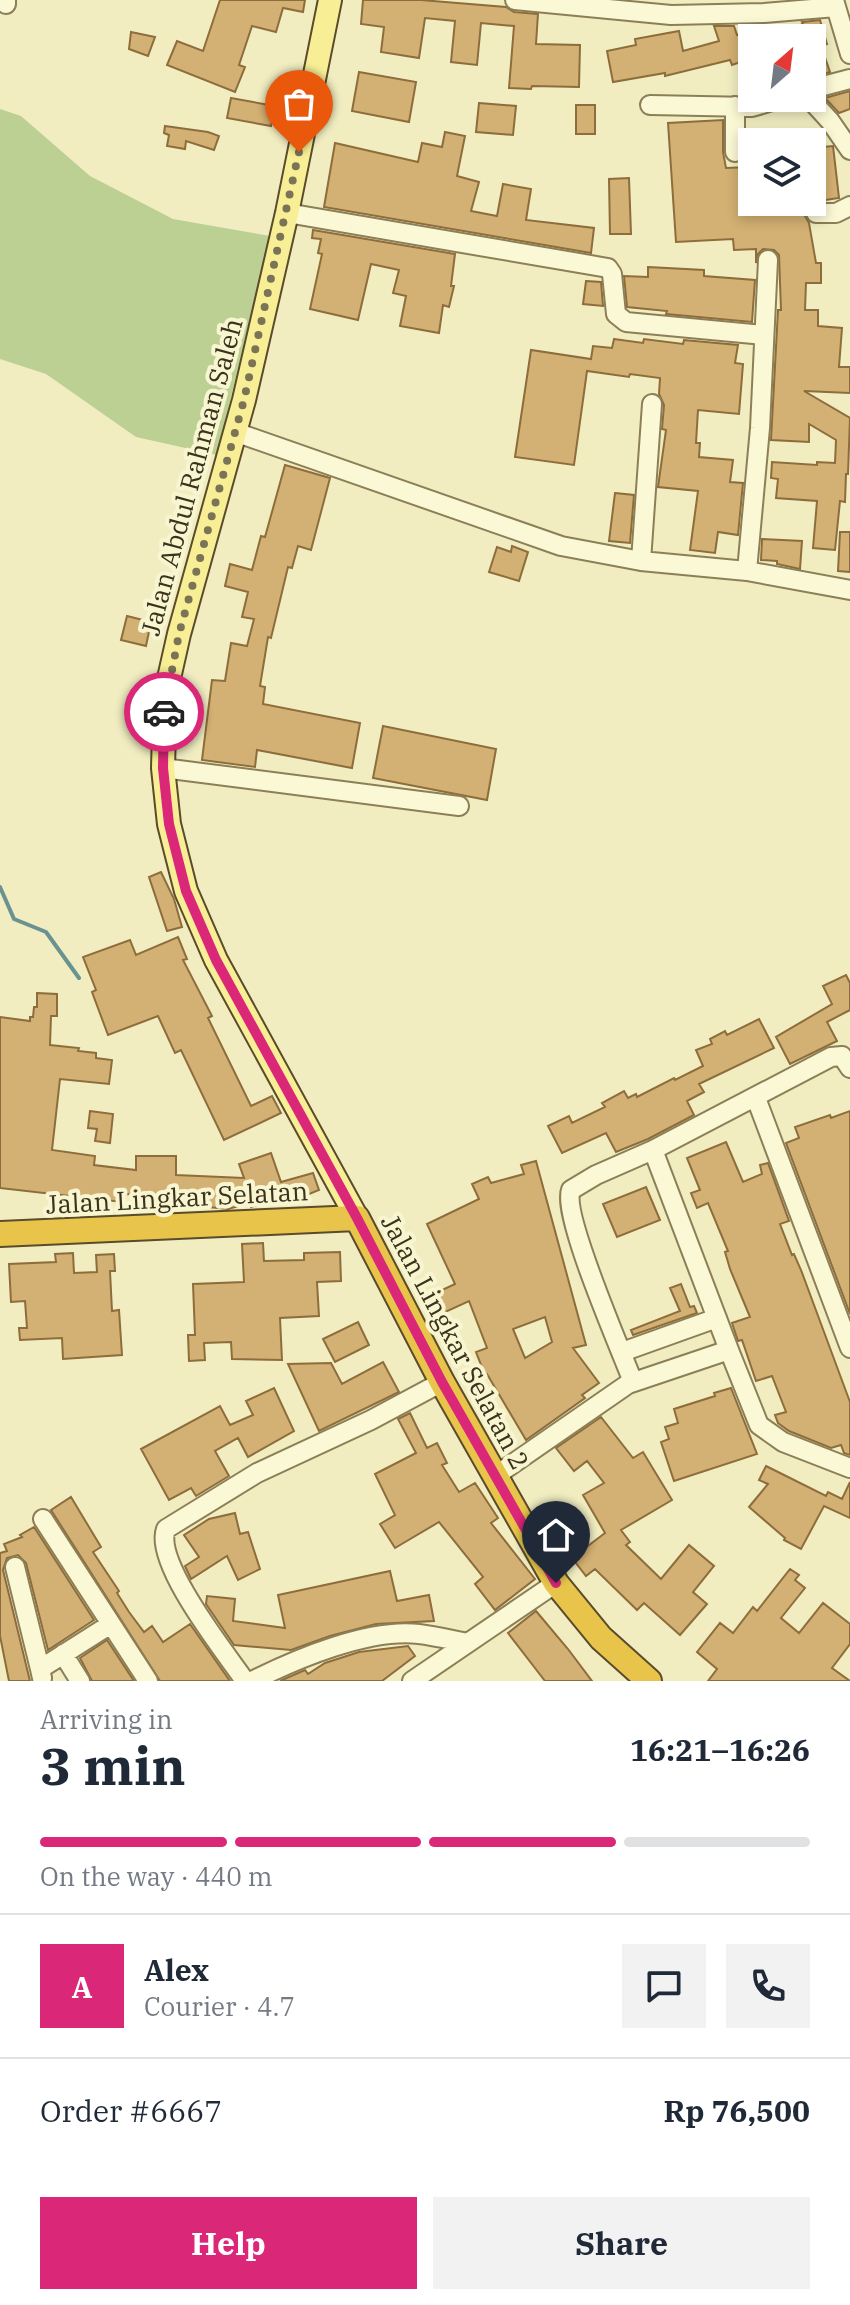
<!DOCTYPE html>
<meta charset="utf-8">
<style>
:root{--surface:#fff;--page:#f2f2f3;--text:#1f2937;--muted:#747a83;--line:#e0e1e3;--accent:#db2777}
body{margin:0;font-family:"IBM Plex Serif",serif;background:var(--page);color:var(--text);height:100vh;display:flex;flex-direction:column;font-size:30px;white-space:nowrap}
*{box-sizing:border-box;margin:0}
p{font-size:26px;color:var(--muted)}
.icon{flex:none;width:44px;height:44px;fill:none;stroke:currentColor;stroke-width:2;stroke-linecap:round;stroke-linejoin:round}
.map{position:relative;height:1681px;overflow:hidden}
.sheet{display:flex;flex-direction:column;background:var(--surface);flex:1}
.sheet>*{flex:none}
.needle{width:52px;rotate:28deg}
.fabs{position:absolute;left:738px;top:24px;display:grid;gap:16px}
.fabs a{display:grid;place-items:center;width:88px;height:88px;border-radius:0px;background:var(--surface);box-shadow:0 4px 12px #0003;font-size:40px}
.pin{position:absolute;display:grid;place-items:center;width:68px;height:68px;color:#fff;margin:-82px -34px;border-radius:50% 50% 50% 0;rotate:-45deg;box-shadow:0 0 8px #0007}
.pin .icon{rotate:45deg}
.courier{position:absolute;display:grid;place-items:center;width:80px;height:80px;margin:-40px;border:6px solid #db2777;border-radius:50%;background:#fff;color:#222;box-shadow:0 2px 10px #0007}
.summary em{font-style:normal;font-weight:700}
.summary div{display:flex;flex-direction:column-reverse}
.summary{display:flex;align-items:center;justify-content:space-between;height:136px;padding:0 40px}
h1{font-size:52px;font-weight:700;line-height:60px}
.bar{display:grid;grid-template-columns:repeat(4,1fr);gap:12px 8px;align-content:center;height:96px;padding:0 40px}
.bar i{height:10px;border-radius:6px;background:var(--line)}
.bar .selected{background:var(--accent)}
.bar p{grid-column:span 4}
.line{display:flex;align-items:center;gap:20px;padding:0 40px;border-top:2px solid var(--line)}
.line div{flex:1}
.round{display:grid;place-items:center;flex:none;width:84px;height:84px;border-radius:0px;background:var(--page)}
.cta{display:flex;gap:16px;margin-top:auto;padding:16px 40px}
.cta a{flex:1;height:92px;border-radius:0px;background:var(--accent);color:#fff;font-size:32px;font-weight:700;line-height:92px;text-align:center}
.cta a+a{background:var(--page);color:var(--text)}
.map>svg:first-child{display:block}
.green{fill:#bcd094}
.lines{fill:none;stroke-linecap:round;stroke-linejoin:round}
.stream{stroke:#6a9291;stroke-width:4}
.building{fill:#d3b073;stroke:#8d6d3b;stroke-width:2;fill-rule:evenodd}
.minor-casing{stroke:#8c7f57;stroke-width:22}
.major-casing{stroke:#5a4b2b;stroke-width:26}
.highway-casing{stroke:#5a4b2b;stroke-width:28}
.minor{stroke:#fbf8d5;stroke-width:18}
.major{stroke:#f8ee95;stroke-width:22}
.highway{stroke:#e8c54a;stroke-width:24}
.done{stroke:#7b7356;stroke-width:8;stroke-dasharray:0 14.4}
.route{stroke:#db2777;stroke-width:10}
.labels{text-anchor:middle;stroke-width:8;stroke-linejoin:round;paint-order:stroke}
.street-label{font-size:26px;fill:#3b321c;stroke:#f8f5d1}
</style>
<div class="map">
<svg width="850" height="1681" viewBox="0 0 850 1681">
<rect width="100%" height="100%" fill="#f1edc1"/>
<path class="green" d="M0 109 21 116 90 176 173 219 270 236 217 455 136 437 46 374 0 359Z"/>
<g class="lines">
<path class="stream" d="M0 887 14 919 46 932 79 978"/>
</g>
<path class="building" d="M220 0H305L303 12 283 8 276 32 252 26 239 65 245 67 235 92 167 65 177 41 203 51Z
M363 0H421L506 7 514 12 538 14 536 44 580 45 579 87 532 86 531 89 509 88 514 26 481 23 477 65 451 62 455 21 425 18 419 58 381 52 384 27 361 24Z
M820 20 827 44 821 46 830 72 812 77V38H796L792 28 803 24 802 22Z
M714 26H734L737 35 741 34 742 38 752 35V58L732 65 730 60 665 76V73L613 82 607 51 636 45 635 39 679 31 683 51 719 41Z
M131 32 155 37 148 56 129 49Z
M359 72 416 82 409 122 352 111Z
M850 91V109L839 113 825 98Z
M231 98 275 106 271 126 227 118Z
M479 103 516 106 513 135 476 132Z
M576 105H595V134H576Z
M723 120V152L726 168 749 167 751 202H807L804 214 809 223 816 263H821V283H806L805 310H818V326L842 328 839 367H850V393L804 391 850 418 848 474H846L845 502 840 501 835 550 813 548 817 501 776 498 778 479 771 478 772 462 817 465V462L835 463 836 440 809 424V442L771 440 778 310H781L779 255 774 250 763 249 758 254 756 263V249L734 250 733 239 676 242 668 123Z
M165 126 208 132 219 136 214 150 186 141 185 149 167 146 169 135 164 133Z
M445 132 465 136 457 176 479 182 471 211 497 216 503 184 531 189 526 220 594 228 591 253 324 207 335 143 418 162 422 143 442 147Z
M833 146 839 198 812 202V148Z
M629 178 631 234H610L609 179Z
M313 230 455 254 451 286H454L449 307 443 305 439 333 400 326 406 296 393 293 399 270 371 264 358 320 310 309 322 254 318 253 321 239 312 238Z
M648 267 704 270V276L755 280 752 322 666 314 667 311 627 307 624 276 648 277Z
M586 281 601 282 603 306 583 304Z
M614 339 643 343 644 339 683 344 684 340 738 345 735 363 743 364 739 414 698 410 696 443H700L699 457 733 460 730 482 743 483 738 535 718 532 715 553 690 550 698 491 658 487 666 430 662 429 664 405 659 394 660 378 630 374 629 377 587 371 574 465 515 457 531 350 591 359 593 346 612 348Z
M285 465 330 478 311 550 298 546 292 568 288 567 271 638 268 637 260 686 265 687 263 704 360 723 352 768 257 750 255 767 202 760 212 680 225 681 231 643 247 646 254 619 242 617 248 592 225 586 230 564 252 570 261 536 265 537Z
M615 493 634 495 630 543 609 541Z
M840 532H850V572L838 571Z
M762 539 802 541 800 569 777 564V561L761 560Z
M512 546 528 552 519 581 489 572 497 547 511 552Z
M127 616 151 622 146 646 121 640Z
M383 726 496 749 487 800 373 778Z
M161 872 174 899 182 927 167 931 149 877Z
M178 937 187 959 183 960 212 1016 208 1018 251 1106 272 1096 281 1113 224 1140 181 1050 175 1053 158 1016 108 1035 92 992 96 990 83 957 130 940 136 955Z
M846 975 850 983V1010L827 1022 837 1041 790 1064 776 1037 832 1004 823 986Z
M37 993 57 994V1016H51L50 1045 79 1048 78 1051 96 1053V1058L112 1060 109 1084 60 1079 52 1150 95 1156 94 1165 136 1170V1156H176V1175L244 1178 239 1164 271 1153 281 1182 313 1173 319 1190 290 1202 288 1195 251 1207 250 1203 228 1209 208 1207V1196L123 1194 122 1202 0 1188V1017L30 1021V1017H33L34 1007H37Z
M759 1019 774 1048 699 1084 704 1092 687 1101 694 1115 648 1139 616 1152 606 1133 562 1153 548 1126 569 1116 572 1123 605 1107 602 1103 624 1091 628 1098 636 1094 637 1097 674 1078 675 1080 703 1066 696 1050 712 1044 710 1039 725 1031 727 1035Z
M90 1111 113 1114 110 1143 95 1141 97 1129 88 1128Z
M850 1111V1314L786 1143 799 1138 795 1127 830 1115 831 1118Z
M726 1142 743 1182 762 1174 760 1165 768 1163 789 1221 780 1224 792 1255 794 1254 801 1270 850 1402V1455L844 1453 841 1445 831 1448 789 1431 778 1423 775 1415 786 1412 772 1376 756 1381 742 1340 738 1341 732 1323 750 1317 730 1269 725 1252 728 1251 708 1203 697 1208 691 1193 700 1190 687 1158Z
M536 1161 586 1345 573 1348 599 1383 582 1395 585 1398 526 1440 487 1374 485 1375 476 1352 487 1348 469 1301 430 1319 421 1300 455 1284 427 1224 479 1199 472 1184 488 1177 491 1183 524 1174 521 1165ZM545 1317 552 1342 525 1358 513 1329Z
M646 1187 660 1220 617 1237 603 1204Z
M263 1243 264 1261 304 1260V1253L340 1252 341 1281 317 1282 319 1316 280 1318 282 1360 232 1359 231 1342 204 1343 205 1360 189 1361 188 1335H195L193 1284 244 1282 242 1244Z
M73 1253 74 1273 97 1272 96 1255 114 1254 115 1271H110L112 1311 119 1310 122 1355 63 1359 62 1338 20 1340 19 1328H27L25 1301 11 1302 9 1264 56 1262 55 1254Z
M681 1284 690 1307 694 1306 697 1313 633 1335 631 1330 680 1311 670 1288Z
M358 1322 369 1345 335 1362 323 1339Z
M383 1362 399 1392 319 1431 288 1364 331 1363 342 1384Z
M274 1388 294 1431 248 1457 238 1438 215 1451 229 1476 196 1496 191 1488 169 1500 141 1449 220 1406 230 1425 253 1415 246 1401Z
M731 1388 757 1454 674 1481 661 1442 669 1439 665 1427 678 1423 674 1409 715 1396 714 1393Z
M410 1413 427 1448 437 1443 447 1463 442 1465 459 1492 475 1483 498 1518 491 1523 535 1579 495 1610 475 1584 483 1577 439 1522 395 1548 380 1524 395 1515 375 1474 416 1453 398 1419Z
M601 1417 633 1458 643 1452 672 1500 621 1530 630 1542 626 1545 661 1579 689 1545 714 1566 693 1592 707 1604 680 1635 644 1603 637 1610 595 1569 586 1576 572 1558 605 1533 583 1495 604 1483 587 1461 574 1471 556 1448Z
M766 1466 826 1496 828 1492 842 1499 850 1482V1518L824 1506 801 1549 784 1540 785 1538 749 1507 768 1484 759 1480Z
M71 1497 101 1547 93 1552 119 1591 117 1593 129 1612 144 1632 152 1626 163 1642 190 1624 230 1681H160L51 1510Z
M235 1513 240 1534 248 1532 260 1569 238 1580 227 1556 191 1579 185 1566 199 1557 184 1535 209 1519Z
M34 1527 94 1620 48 1650 26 1563 18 1555 7 1558 3 1570 30 1681H9L0 1636V1553L7 1551 4 1544 22 1537 20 1535Z
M790 1569 799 1575 795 1580 805 1588 781 1618 799 1633 823 1603 850 1624V1644L832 1668 850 1681H708L717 1669 697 1652 720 1623 733 1633 753 1607 757 1611Z
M390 1571 397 1601 429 1595 434 1621 376 1624 330 1636 291 1650 234 1645 206 1604 207 1596 235 1599 233 1621 285 1628 278 1595Z
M536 1611 568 1649 592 1681H545L538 1672 508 1633Z
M107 1640 134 1681H92L80 1658Z
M408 1646 415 1656 382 1681H280L305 1670 308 1674 325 1663 359 1652Z"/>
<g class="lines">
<defs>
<path id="minor" d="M6 0V4
M515 0 671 15 764 13 836 7
M834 0 850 54
M812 89 850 79
M809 98 830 121 850 150
M650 105 752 107 782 98
M735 106V152
M287 213 608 268 612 274 616 314 626 322 764 335
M816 213H836L850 206
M235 432 561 546 641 561 747 571 850 590
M641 561 652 404
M747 571 760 428 768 260
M163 768 459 806
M756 1098 850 1348
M729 1350 653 1150 831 1057 842 1056 850 1068
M622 1352 717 1318
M633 1382C621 1350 561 1214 571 1190L596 1175 653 1150
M495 1476 628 1384 729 1350 759 1425 783 1442 850 1468
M43 1519 148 1681
M15 1567 40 1669
M63 1654 80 1681
M42 1678 40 1669 111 1624
M245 1681C225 1652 153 1562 166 1529L257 1473 371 1420 442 1382
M252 1681C296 1659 369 1628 419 1634 435 1636 452 1640 468 1643
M412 1681 556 1583"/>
<path id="major" d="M330 0 287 213 244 400 179 634 165 696 163 768 169 824 186 891 216 960 357 1218"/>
<path id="highway" d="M0 1234 357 1218 442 1382 556 1583 601 1638 649 1681"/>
</defs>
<use href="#minor" class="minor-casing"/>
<use href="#major" class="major-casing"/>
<use href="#highway" class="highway-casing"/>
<use href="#minor" class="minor"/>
<use href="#major" class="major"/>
<use href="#highway" class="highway"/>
</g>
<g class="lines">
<path class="done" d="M164 712 179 634 244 400 299 152"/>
<path class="route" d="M164 712 163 768 169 824 186 891 216 960 357 1218 442 1382 556 1583"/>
</g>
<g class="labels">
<g class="street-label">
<text transform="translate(192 477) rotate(-75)" y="9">Jalan Abdul Rahman Saleh</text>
<text transform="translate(177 1198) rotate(-3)" y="9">Jalan Lingkar Selatan</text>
<text transform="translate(455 1342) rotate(62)" y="9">Jalan Lingkar Selatan 2</text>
</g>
</g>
</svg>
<div class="fabs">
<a><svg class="needle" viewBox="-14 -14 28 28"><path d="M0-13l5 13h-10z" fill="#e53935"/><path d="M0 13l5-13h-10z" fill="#747a83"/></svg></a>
<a><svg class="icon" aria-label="layers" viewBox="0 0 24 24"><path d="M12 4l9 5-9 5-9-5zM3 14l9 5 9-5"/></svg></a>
</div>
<div class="pin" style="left:299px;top:152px;background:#ea580c"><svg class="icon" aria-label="bag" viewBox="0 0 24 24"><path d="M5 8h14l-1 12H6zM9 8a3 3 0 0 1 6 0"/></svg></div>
<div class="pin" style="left:556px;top:1583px;background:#1f2937"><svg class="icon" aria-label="home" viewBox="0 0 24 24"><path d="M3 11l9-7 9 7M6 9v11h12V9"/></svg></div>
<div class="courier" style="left:164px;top:712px"><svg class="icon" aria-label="car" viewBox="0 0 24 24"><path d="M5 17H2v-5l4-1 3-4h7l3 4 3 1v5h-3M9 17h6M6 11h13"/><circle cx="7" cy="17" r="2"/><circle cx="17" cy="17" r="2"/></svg></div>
</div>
<section class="sheet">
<div class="summary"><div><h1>3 min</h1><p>Arriving in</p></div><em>16:21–16:26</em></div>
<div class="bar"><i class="selected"></i><i class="selected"></i><i class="selected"></i><i></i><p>On the way · 440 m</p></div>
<div class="line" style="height:144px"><b class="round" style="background:var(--accent);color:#fff">A</b><div><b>Alex</b><p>Courier · 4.7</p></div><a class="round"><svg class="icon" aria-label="chat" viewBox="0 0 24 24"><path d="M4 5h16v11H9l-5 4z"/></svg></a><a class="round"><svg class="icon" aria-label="phone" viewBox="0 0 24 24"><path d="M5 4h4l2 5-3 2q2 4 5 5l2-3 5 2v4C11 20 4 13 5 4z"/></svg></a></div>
<div class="line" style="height:104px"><div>Order #6667</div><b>Rp 76,500</b></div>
<div class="cta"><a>Help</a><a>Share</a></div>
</section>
